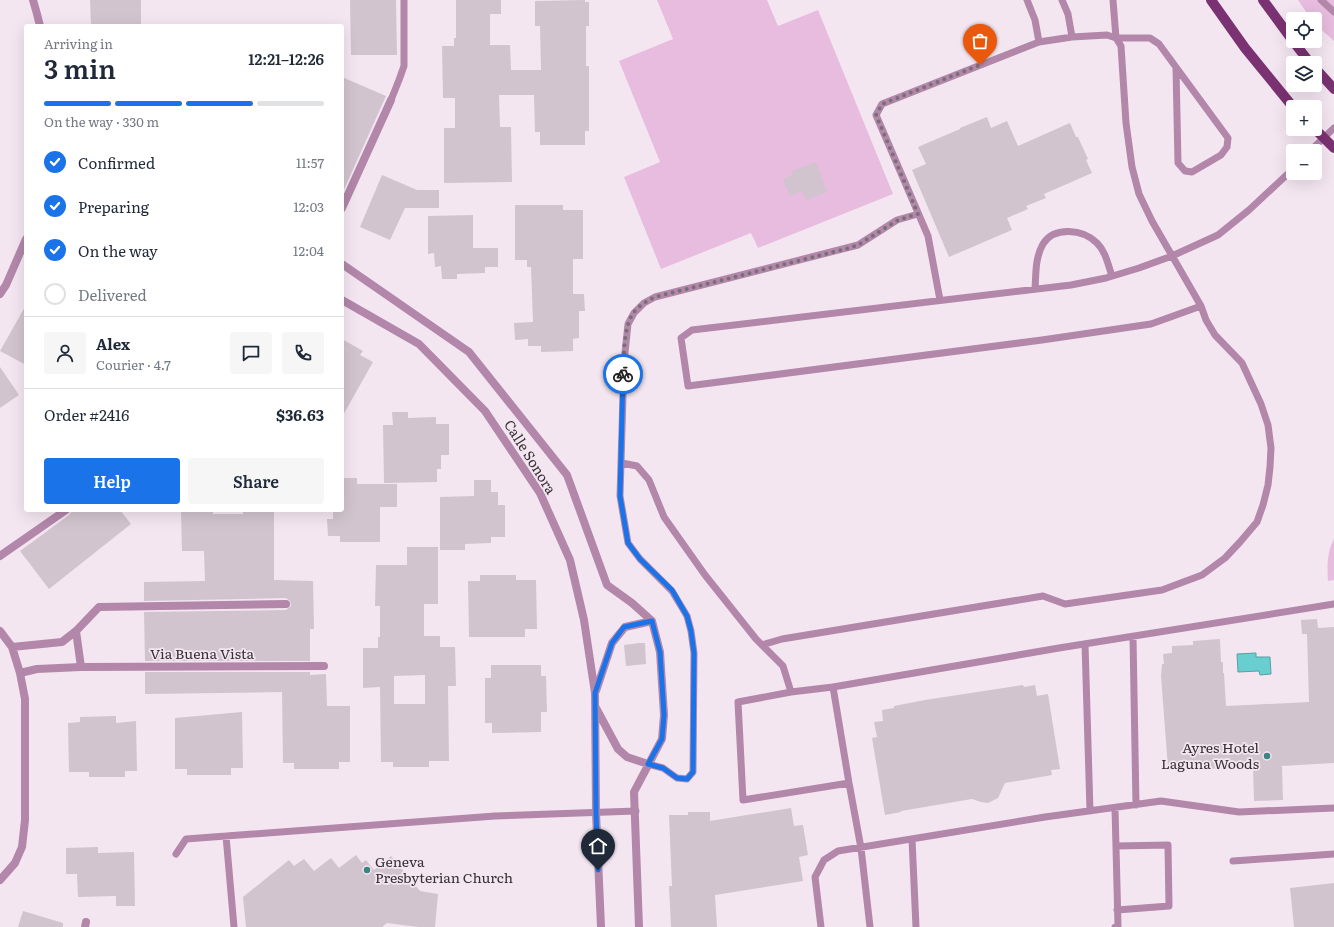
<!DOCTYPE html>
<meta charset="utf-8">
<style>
:root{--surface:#fff;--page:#f6f6f7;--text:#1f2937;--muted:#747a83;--line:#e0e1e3;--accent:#1a73e8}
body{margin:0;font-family:Literata,serif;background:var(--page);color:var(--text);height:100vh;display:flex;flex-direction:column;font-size:15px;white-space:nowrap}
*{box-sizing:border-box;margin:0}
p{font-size:13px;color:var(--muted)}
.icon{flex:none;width:22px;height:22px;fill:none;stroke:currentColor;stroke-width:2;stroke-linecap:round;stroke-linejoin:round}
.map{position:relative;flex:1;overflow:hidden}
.drawer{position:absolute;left:24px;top:24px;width:320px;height:488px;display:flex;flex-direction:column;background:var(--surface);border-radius:4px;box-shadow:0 4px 16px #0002}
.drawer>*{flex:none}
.fabs{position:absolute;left:1286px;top:12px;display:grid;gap:8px}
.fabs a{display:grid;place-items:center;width:36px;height:36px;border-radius:4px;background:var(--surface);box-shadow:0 4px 16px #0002;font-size:20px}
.pin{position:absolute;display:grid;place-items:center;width:34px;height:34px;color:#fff;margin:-41px -17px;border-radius:50% 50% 50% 0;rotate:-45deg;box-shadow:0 0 4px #0007}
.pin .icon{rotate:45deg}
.courier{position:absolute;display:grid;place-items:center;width:40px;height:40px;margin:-20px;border:3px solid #1a73e8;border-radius:50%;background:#fff;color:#222;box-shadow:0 1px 5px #0007}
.headline em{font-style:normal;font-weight:600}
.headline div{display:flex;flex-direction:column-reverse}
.headline{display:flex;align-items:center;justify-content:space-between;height:68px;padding:0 20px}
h1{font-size:26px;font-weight:600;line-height:30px}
.bar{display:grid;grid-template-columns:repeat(4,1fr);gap:6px 4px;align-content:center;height:48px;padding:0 20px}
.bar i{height:5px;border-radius:3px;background:var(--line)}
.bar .on{background:var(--accent)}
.bar p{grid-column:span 4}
.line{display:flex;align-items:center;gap:10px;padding:0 20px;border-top:1px solid var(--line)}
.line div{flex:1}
.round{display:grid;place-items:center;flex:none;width:42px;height:42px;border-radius:4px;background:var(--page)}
ol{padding:0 20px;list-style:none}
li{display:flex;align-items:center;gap:12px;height:44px}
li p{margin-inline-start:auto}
li .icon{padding:4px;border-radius:50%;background:var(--accent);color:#fff;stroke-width:4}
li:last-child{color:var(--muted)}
li i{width:22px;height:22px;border:2px solid var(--line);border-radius:50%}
.button{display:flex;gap:8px;margin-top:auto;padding:8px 20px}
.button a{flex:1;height:46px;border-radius:4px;background:var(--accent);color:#fff;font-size:16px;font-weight:600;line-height:46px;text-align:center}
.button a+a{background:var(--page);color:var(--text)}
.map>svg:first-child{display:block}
.green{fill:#e7bcdf}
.water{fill:#69ced0;stroke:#599fa1}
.building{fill:#d1c4ce;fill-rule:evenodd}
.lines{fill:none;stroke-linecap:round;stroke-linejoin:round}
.lane{stroke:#b287aa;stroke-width:7}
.street{stroke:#b287aa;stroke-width:8}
.primary{stroke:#7b3272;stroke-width:10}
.done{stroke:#787076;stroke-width:4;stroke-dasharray:0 7.2}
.route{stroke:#1a73e8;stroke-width:5}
.poi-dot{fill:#3c8485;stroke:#f4e6f1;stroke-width:1.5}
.labels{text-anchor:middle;stroke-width:3.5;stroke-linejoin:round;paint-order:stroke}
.street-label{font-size:14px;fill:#353034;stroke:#f4e6f1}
.poi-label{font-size:14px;fill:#353034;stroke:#f4e6f1;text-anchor:end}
</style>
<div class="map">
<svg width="1334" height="927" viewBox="0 0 1334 927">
<rect width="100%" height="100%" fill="#f4e6f1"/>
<path class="green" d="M657 0H767L778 26 818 10 893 194 758 248 751 233 661 269 624 177 660 162 619 61 673 39Z
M1298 0H1334V41L1315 24V19H1311Z
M1334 539V580L1328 581C1327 566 1327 552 1334 539Z"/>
<path class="water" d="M1256 653V657H1270L1271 674 1260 675 1259 671 1238 672 1237 654Z"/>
<path class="building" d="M90 0H141V26H91Z
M350 0H396L397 55H351Z
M456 0H501V14H490V45H510L511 70H541L540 26H535V1L585 0V2H589V26H586V66H589V131H585V145H540V132H535L534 95H499L500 127H511L512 182 444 183V128H455V98H443L442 46H454V38H456Z
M342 77 386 96 342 194Z
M987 117 991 128 1007 121 1018 146 1070 123 1076 137H1078L1088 159 1086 160 1092 173 1044 194 1046 198 1026 206 1028 209 1007 218 1012 230 949 257 912 170 926 164 918 147 960 129V128Z
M816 162 827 192 806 200 802 191 790 196 783 179 793 174 792 171Z
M382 175 417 190H439V208H405L390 240 360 227Z
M515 205H563V210H583V259H573V294H584L585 311H579V338L573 339V351L541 352V346H528V339L515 340 514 323 533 322 531 267H527V260H515Z
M473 215V248H498V267H485V273L457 274V279H442L441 266 435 267 434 253 428 254V216Z
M26 305V365L0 351Z
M342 339 363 351 360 355 373 362 342 417Z
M0 367 19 395 0 408Z
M392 412H408V418L436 417V424H449V455H441V469H437V482L384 483 383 425H393Z
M342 478H357V484H397V507H380V542H340V536H328L327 519H333V510H342Z
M474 480H491V492H498V505H505V537H491V543L465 544V550H440V497L474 496Z
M73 510H120L131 524 49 589 20 551 69 515Z
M213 511V514H243V511H274V580L313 581 314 629H310V661H145L144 612 286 610 291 606 290 601 286 598 144 601V582L205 581 204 551H182L181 512Z
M407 547H438V604H424V636H440V647H455L456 686H448L449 761H429V767H393V762H381L380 687 363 688V648H378V637H380V606H375L376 565H407ZM425 675V704H394V676Z
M480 575H516V580H536L537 629H525V637H469L468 581H480Z
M1317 619 1318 628 1334 627V763L1282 766 1283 800 1254 801 1253 767 1204 769V768H1192V766L1168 768 1161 676 1162 664H1164L1163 654 1172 653V646L1193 645V641L1220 639 1221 662H1223V673H1224L1226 706 1309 702 1307 634H1302L1301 620Z
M639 643H645L646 664 626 666 624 645Z
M491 665H541V676H546L547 712H541V732L492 733V723H485V678H491Z
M145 672H310V675L326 674 327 706H350V762H339V769H294V763H283L282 692 145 694Z
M1023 685 1024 687 1035 685 1037 696 1048 694 1060 769 1051 770 1052 775 1005 783 998 798 988 803 981 802 972 799 901 811V812L885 815 872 738 877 737 874 722 883 721 882 710 894 708V706L925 700Z
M242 712 243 768H231V775H187V769H175V718Z
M116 716V723L136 721 137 771H125V777H89V772H69L68 723 80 722V717Z
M791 808 794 826 803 825 808 855 799 857 803 881 715 895 717 927H671L669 886H672L669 815H688V812H710V821Z
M98 847V853L134 852 135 906H116V896L78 897 77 874H66V848Z
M356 855 362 863 366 860 374 870 391 856 420 891 438 894 435 927H418L387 923 382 927H246L243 897 289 860 294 866 304 859 314 871 331 858 339 868Z
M1334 883V927H1294L1290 888Z
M23 911 63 923V927H18Z"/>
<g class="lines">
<path class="lane" d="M1027 0 1035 20 1039 42
M1062 0 1068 14 1072 37
M1113 0 1116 38H1150L1159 44 1228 138 1227 147 1221 155 1192 172 1185 171 1178 163 1176 68
M1321 0 1334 12
M391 100 399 80 404 66V0
M1310 151 1334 128
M1035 289C1036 274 1035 258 1043 244 1054 226 1083 229 1097 243 1106 252 1108 265 1112 276
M1201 306 1151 324 1042 340 688 386 681 338 692 330 1071 285 1106 278 1139 268 1172 256 1218 235 1249 210 1293 169
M622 463 637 466 649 480 664 517 705 575 756 639 783 666 791 692
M1133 637 1136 805
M1085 644 1090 811
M762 645 782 639 1043 596 1065 604 1162 590 1202 575 1225 558 1240 542 1257 522 1263 505 1268 485 1270 467 1271 448 1268 425 1261 404 1242 363 1215 335 1206 320 1201 306 1152 221 1139 194 1132 167 1126 123 1121 46 1116 38 1107 35 1072 37 1039 42 882 104 876 115 928 236 940 300
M833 687 791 692 738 702 743 800 849 783 833 687 1059 648 1334 604
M648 764 663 768 677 778 687 779 693 772 694 653 691 631 687 616 672 591 640 559 628 543 620 496 624 362 628 324 634 313 644 303 655 297 858 245 897 220 918 214
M849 783 861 848 870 927
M1115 808 1118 926 1115 927
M226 836 234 927
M912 839 916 927
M1116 846 1168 845 1169 906 1117 910
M176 854 186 839 495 816 636 811
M1233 861 1334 854
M821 927 815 877 824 860 838 851 1045 817 1161 801 1239 812 1334 808"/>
<path class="street" d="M33 0 37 14 40 26
M342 208 391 100
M342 264 469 352 567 475 607 585 632 603 652 621 660 652 664 715 662 739 634 792 639 927
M0 294 6 285 26 239
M342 300 419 344 485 411 540 493 570 560 584 620 595 693 596 813 601 927
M0 556 66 510
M0 631 12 647 20 673 25 699V820L22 847 15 863 0 880
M76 631 81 667
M12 647 62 642 76 631 99 607 286 604
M20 673 37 669 81 667 324 666
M596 691 612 643 625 627 652 621
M596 708 618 749 627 757 648 764
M85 927 86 922"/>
<path class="primary" d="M1211 0 1245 48 1293 107
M1263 0 1293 41
M1293 41 1310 63
M1315 68 1334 89
M1315 129 1334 148"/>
</g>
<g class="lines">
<path class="done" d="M623 374C624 357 623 326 634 312 640 305 647 301 655 297L849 248 858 245 898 220 918 214 876 115 882 104 980 65"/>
<path class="route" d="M598 870 596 813 595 693 612 643 624 627 652 621 660 652 664 715 662 739 648 764 663 768 677 778 687 779 693 772 694 653 691 631 687 616 672 590 640 559 628 543 620 496 623 374"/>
</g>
<g class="poi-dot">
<circle cx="1267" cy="756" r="4"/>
<circle cx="367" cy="870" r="4"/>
</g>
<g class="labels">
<g class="street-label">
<text transform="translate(530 457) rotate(58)" y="5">Calle Sonora</text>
<text x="202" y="659">Via Buena Vista</text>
</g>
<g class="poi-label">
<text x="1259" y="753">Ayres Hotel<tspan x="1259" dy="16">Laguna Woods</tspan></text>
<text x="375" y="867" text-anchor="start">Geneva<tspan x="375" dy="16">Presbyterian Church</tspan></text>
</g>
</g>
</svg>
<div class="fabs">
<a><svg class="icon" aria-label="locate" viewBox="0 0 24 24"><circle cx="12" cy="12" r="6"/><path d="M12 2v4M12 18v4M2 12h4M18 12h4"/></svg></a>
<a><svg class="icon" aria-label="layers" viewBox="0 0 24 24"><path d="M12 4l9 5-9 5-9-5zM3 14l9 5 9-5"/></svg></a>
<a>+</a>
<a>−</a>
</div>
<div class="pin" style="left:980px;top:65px;background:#ea580c"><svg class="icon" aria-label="bag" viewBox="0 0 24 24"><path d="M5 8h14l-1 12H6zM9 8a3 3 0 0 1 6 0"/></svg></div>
<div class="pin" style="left:598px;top:870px;background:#1f2937"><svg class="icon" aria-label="home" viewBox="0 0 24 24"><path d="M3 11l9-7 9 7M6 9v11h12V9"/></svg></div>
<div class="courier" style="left:623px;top:374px"><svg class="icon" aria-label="bike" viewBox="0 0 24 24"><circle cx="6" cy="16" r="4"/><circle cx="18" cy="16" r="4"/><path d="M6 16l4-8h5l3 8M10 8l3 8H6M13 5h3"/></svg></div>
<section class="drawer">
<div class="headline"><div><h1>3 min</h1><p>Arriving in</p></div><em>12:21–12:26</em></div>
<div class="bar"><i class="on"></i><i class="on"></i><i class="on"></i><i></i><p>On the way · 330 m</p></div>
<ol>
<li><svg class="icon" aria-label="check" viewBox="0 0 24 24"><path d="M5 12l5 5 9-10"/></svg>Confirmed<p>11:57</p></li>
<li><svg class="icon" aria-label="check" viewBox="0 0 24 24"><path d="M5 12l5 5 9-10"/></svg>Preparing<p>12:03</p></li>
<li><svg class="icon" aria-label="check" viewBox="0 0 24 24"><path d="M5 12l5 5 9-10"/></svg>On the way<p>12:04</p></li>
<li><i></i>Delivered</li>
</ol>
<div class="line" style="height:72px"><a class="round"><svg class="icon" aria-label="person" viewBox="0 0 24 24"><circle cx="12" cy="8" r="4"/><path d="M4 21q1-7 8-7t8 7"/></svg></a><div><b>Alex</b><p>Courier · 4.7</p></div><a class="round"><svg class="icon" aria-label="chat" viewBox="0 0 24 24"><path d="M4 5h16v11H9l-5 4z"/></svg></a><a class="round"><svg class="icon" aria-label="phone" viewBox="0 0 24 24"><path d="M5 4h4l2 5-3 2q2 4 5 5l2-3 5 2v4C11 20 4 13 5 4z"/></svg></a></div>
<div class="line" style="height:52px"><div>Order #2416</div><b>$36.63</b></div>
<div class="button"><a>Help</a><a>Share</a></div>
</section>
</div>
